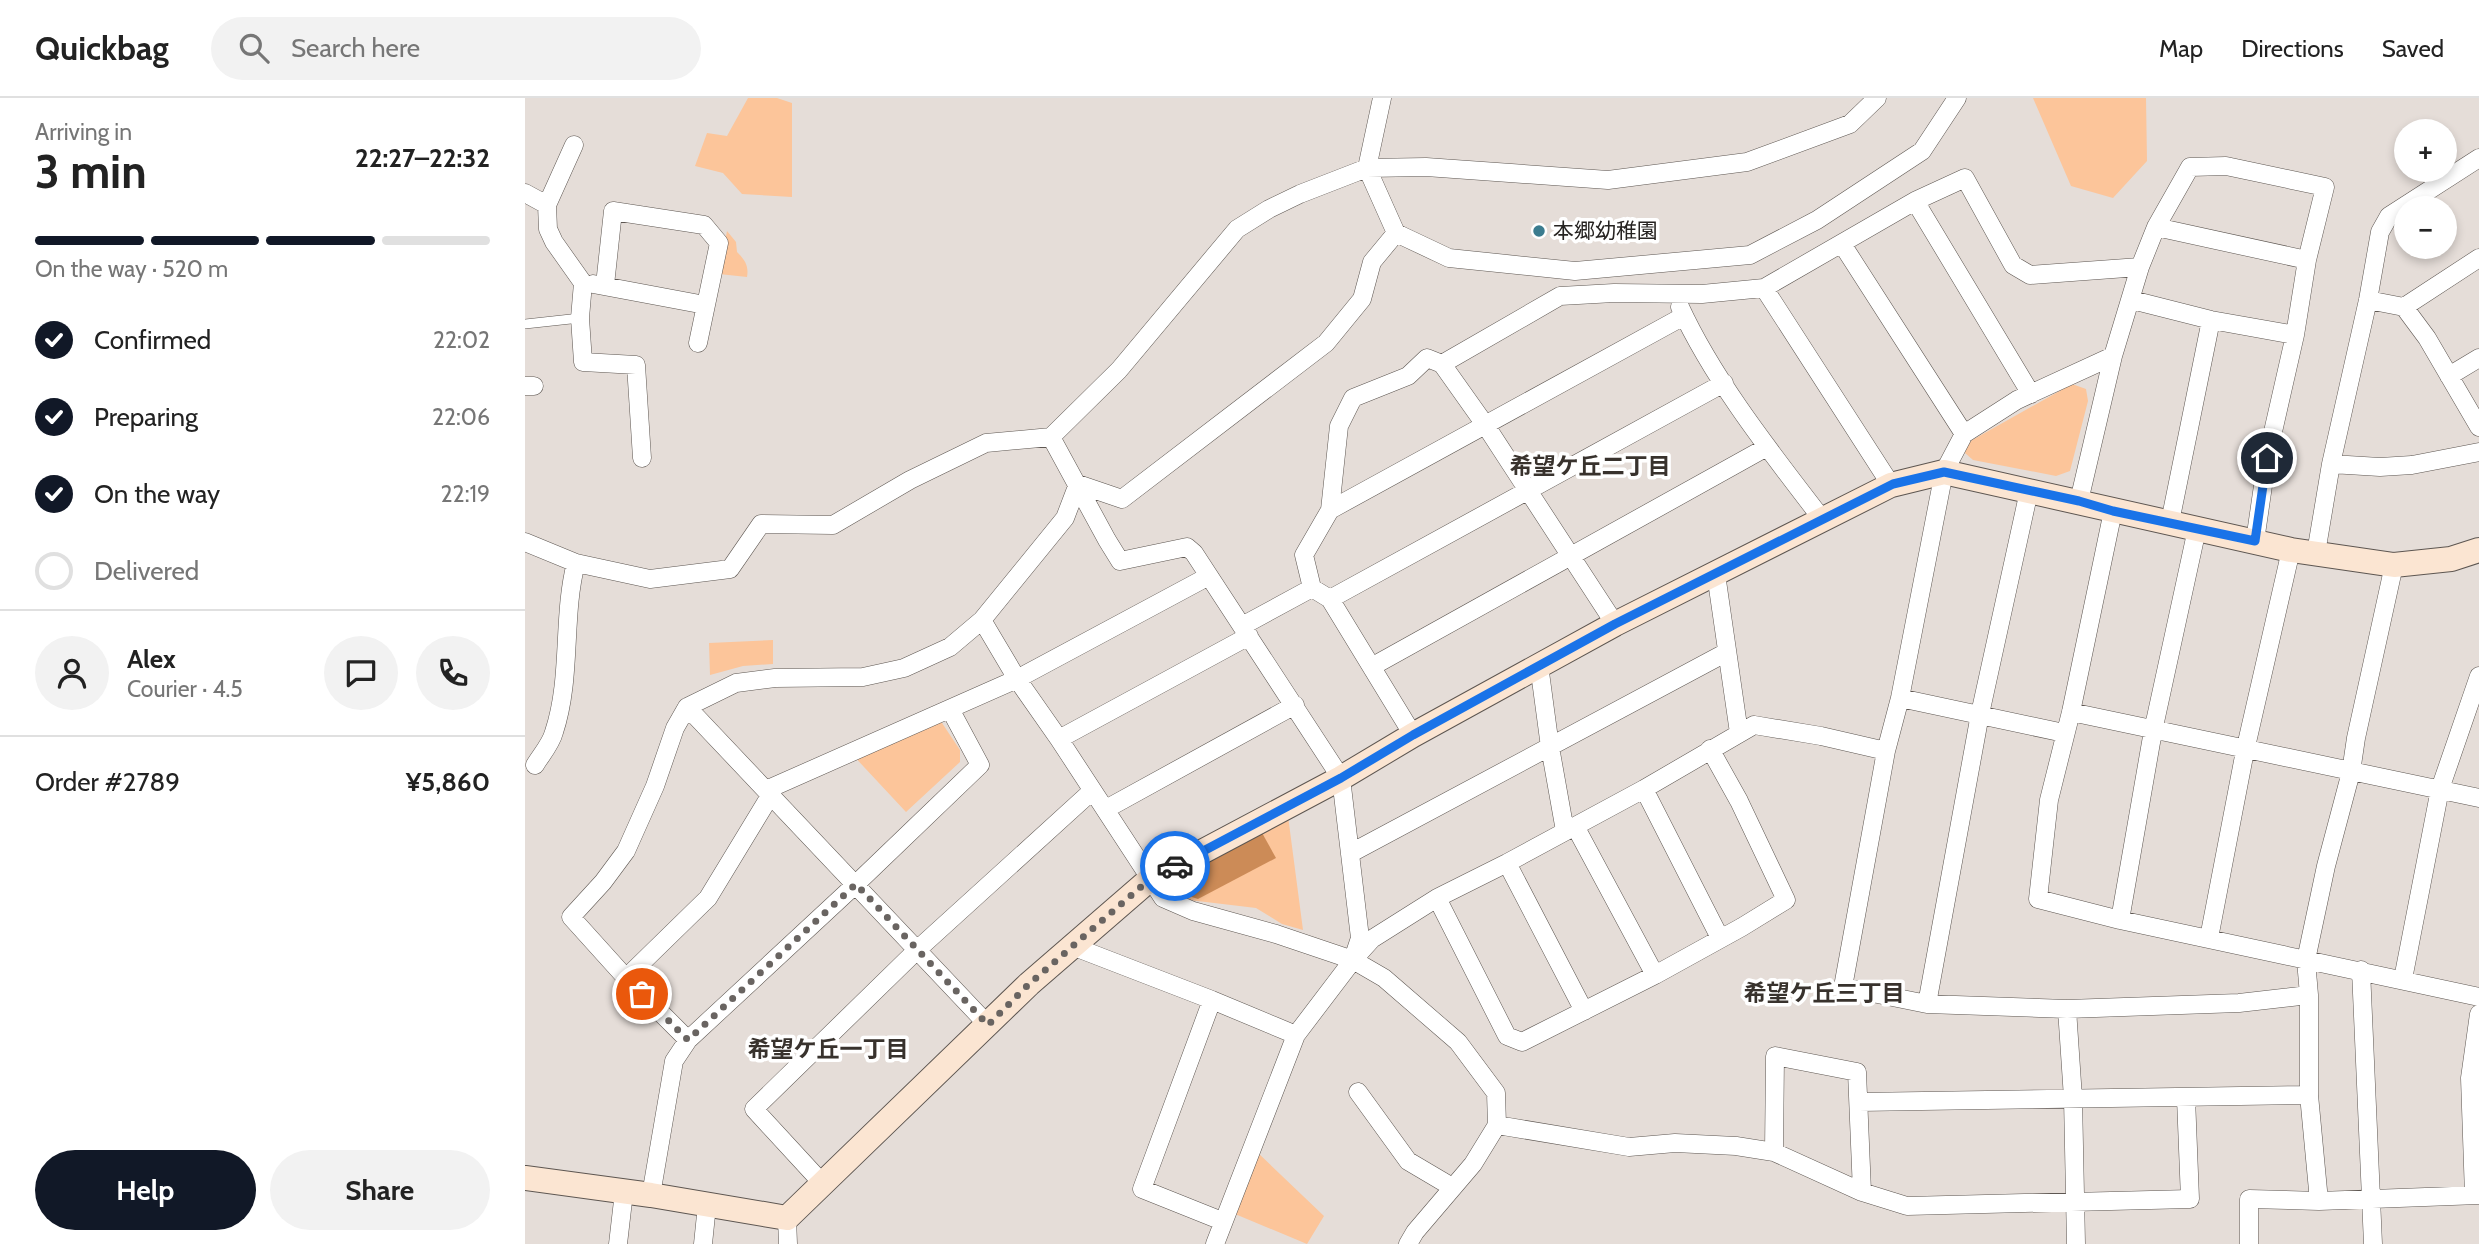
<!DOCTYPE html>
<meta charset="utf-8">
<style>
:root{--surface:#fff;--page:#f2f2f2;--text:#222;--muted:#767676;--line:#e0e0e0;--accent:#111827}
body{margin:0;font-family:Cabin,"Noto Sans JP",sans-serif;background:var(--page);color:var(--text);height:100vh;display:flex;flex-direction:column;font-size:26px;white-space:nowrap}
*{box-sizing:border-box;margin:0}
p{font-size:23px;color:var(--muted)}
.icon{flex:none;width:38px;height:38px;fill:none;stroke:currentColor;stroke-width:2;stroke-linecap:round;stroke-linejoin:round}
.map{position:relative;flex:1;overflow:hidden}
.panel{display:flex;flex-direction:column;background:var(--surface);width:525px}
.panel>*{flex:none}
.buttons{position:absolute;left:1869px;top:21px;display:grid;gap:14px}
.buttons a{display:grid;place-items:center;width:63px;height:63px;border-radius:50%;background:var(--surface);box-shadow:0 4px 10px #0003;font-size:35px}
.pin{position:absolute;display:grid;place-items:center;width:60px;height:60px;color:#fff;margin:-30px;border:4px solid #fff;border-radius:50%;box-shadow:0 2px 7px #0007}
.courier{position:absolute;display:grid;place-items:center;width:70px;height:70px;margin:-35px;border:5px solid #1a73e8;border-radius:50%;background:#fff;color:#222;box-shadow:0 2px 9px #0007}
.overview em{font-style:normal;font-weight:700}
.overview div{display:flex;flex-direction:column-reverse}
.overview{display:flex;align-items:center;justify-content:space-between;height:119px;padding:0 35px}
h1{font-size:46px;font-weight:700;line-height:52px}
.bar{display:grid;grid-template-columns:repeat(4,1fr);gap:10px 7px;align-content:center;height:84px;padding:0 35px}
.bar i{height:9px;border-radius:5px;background:var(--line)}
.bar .active{background:var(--accent)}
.bar p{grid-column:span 4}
.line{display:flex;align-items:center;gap:18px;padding:0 35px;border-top:2px solid var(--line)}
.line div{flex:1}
.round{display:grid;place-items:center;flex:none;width:74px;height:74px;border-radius:37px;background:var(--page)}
ol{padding:0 35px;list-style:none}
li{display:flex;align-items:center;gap:21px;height:77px}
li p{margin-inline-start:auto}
li .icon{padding:7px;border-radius:50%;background:var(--accent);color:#fff;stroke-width:4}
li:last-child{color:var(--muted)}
li i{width:38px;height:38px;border:4px solid var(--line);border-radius:50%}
.cta{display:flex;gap:14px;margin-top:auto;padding:14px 35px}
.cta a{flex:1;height:80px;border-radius:42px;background:var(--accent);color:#fff;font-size:28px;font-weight:700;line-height:80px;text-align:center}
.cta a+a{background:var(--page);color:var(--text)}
header{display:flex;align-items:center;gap:42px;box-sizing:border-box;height:98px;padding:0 35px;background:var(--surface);border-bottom:2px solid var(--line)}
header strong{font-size:33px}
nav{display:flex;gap:38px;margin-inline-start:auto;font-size:24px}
.search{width:490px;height:63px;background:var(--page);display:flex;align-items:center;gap:18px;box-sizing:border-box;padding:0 24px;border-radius:38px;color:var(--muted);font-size:26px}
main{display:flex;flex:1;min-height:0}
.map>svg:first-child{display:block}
.green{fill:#fcc59a}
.water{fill:#cc8b57}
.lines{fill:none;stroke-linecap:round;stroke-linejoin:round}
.lane-casing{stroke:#5d5651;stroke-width:10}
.street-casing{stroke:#5d5651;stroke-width:19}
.secondary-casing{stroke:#5d5651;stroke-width:26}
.lane{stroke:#fff;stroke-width:9}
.street{stroke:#fff;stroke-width:18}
.secondary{stroke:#fbe5d2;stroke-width:24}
.done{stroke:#696461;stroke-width:7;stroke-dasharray:0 12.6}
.route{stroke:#1a73e8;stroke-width:9}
.poi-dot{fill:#3b7c8f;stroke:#fff;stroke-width:2.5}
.labels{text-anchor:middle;stroke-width:7;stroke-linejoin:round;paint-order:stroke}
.poi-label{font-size:21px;fill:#262321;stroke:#fff;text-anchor:start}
.neighbourhood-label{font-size:23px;font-weight:bold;fill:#38322d;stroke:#fff}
</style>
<header>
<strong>Quickbag</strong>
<div class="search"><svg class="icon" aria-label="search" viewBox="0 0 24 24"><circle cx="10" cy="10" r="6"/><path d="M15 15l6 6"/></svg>Search here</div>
<nav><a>Map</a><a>Directions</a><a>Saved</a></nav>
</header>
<main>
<section class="panel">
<div class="overview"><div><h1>3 min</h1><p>Arriving in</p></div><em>22:27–22:32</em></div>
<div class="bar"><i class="active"></i><i class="active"></i><i class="active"></i><i></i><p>On the way · 520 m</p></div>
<ol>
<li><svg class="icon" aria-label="check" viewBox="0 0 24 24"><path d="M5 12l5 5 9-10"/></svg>Confirmed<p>22:02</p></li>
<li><svg class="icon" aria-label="check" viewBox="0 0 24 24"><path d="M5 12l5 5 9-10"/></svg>Preparing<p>22:06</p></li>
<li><svg class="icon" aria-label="check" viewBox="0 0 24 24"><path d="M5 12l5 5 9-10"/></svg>On the way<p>22:19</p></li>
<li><i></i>Delivered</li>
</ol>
<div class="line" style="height:126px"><a class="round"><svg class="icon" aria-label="person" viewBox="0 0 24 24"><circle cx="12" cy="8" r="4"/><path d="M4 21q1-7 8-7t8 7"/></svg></a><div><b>Alex</b><p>Courier · 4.5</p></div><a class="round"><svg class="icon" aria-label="chat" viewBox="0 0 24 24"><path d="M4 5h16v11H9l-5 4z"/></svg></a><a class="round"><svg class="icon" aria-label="phone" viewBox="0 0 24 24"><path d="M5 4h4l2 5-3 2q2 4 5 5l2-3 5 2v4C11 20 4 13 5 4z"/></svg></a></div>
<div class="line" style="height:91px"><div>Order #2789</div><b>¥5,860</b></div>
<div class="cta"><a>Help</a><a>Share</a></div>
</section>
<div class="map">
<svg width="1954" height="1146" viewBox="0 0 1954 1146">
<rect width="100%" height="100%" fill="#e5ddd8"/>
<path class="green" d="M223 0H252L267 5V99L217 96 198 75 170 68 182 35 202 38Z
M1508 0H1621L1622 63 1588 100 1546 88Z
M202 133 211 144 212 154C220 162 224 168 222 179L194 176Z
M1547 286 1561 291 1563 303 1545 373 1531 378 1448 362 1440 355 1442 345Z
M248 542V566L218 568 185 577 184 545Z
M415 622 435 652V664L381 714 325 654Z
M763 718 778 832 757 826 731 810 664 802 647 793 636 782Z
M731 1053 799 1118 782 1146 710 1116Z"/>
<path class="water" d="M736 733 751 760 673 801 648 793 639 782Z"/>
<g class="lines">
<defs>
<path id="lane" d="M0 226 55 220"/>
<path id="street" d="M857 0 842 70 871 135 924 160 1050 173 1225 157 1292 122 1397 53 1432 0
M0 95 22 107 23 131 29 144 58 185 55 220 58 264 111 267 117 360
M1390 103 1506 296
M22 107 49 47
M1631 129 1782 162
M1317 146 1439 336
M68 186 180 207
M80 187 88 113 179 127 194 145 173 245
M1239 190 1366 387
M1607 202 1686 222 1770 237
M1843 202 1879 209 1902 240 1954 329
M1155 209C1189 283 1248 357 1297 421
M1879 209 1954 160
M1588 258 1492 302 1439 336 1419 374 1375 600 1361 653 1318 889 1402 906 1542 911 1714 905 1784 897
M917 266 1035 198 1089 195 1177 196 1239 190 1390 103 1440 80 1488 167 1505 177 1615 169
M1924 278 1954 260
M0 288H9
M526 339 582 442 595 463 662 449 669 455 816 680 835 840 829 858
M1806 366 1855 369 1887 367 1954 354
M553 386 597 401 801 245 837 201 847 164 871 135
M1554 403 1588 258 1615 169 1631 129 1665 69 1701 68 1800 89 1782 162 1770 237 1742 360 1730 443
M805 412 1159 218
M1588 413 1546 614 1524 702 1513 801 1595 822 1954 899
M1645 424 1686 222
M0 444 51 465 125 481 205 471 236 426 308 427 385 382 461 345 526 339 594 272 712 131 744 111 775 96 842 70 901 69 1083 82 1222 64 1325 26 1352 0
M1791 455 1806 366 1843 202 1855 134 1864 118 1954 60
M1191 476 1214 635
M805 501 1199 285
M457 522 492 581 534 641 638 800 668 813 751 836 828 862 859 880 933 944 971 995 972 1027 948 1066 890 1134 883 1146
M717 528 787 490
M1014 567 1025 649 1040 733
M848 568 1242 349
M1375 600 1539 635
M162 609 463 927
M1546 614 1954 700
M888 637 805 501 787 490 779 457 805 412 814 328 828 300 883 278 902 260 917 266 961 328 1090 526
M534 641 724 538
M10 667C16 657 26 646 29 634 47 580 37 518 51 465
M1119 691 1195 840
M241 692 492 581 684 478
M581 711 770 607
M1050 728 1130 877
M826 755 1202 554
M982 765 1059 913
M912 800 982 938 997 944 1130 877 1217 829 1261 802 1214 703 1185 651
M1595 822 1628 633 1672 431
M1684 840 1720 653 1766 452
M547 848 687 902 771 937
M1836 872 1848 1146
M101 880 183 800 245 698
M1878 881 1915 691 1954 578
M687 902 617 1091 697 1123
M1402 906 1455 616 1504 393
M1542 911 1548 1000 1551 1146
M163 942 101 880 46 819 78 784 101 753 130 688 150 630 162 609 211 585 250 580 338 579 379 570 425 549 457 522 540 420 553 386
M833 994 883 1063 927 1089
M1334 1004 1784 997
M972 1027 1104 1049 1150 1045 1211 1048 1249 1054 1337 1094 1382 1108 1665 1101 1661 1000
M1249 1054 1250 958 1332 974 1337 1094
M298 1086 229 1011 392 852 567 693
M126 1097 149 963 163 942 331 786 455 667 425 611
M1949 1097 1945 980 1954 916
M1794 1103 1784 997V897L1781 862 1801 768 1826 674 1831 640 1869 467
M262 1120 263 1146
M93 1146 99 1094
M178 1146 182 1107
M690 1146 771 937 828 862 847 841 912 800 982 765 1119 691 1229 627 1296 638 1361 653
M1724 1146V1101L1794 1103 1954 1097"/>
<path id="secondary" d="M0 1080 126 1097 262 1120 504 886 624 782 816 680 888 637 1090 526 1366 387 1419 374 1766 452 1869 467 1926 461 1954 452"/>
</defs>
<use href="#lane" class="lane-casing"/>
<use href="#street" class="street-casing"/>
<use href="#secondary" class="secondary-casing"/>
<use href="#lane" class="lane"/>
<use href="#street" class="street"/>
<use href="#secondary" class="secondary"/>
</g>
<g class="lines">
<path class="done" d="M117 896 163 942 331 786 463 927 504 886 624 782 650 768"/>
<path class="route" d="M650 768 816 680 888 637 1090 526 1368 386 1419 374 1554 403 1588 413 1730 443 1742 360"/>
</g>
<circle class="poi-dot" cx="1014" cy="133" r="7"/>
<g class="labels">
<g class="poi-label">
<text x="1028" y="140">本郷幼稚園</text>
</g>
<g class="neighbourhood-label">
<text x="1065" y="376">希望ケ丘二丁目</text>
<text x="1299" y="903">希望ケ丘三丁目</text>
<text x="303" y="959">希望ケ丘一丁目</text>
</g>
</g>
</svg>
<div class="buttons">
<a>+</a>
<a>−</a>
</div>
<div class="pin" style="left:117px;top:896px;background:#ea580c"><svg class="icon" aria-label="bag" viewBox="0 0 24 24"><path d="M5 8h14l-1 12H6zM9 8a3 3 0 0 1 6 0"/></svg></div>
<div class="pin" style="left:1742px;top:360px;background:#1f2937"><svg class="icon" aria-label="home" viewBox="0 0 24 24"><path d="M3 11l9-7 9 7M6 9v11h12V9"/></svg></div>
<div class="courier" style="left:650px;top:768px"><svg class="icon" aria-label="car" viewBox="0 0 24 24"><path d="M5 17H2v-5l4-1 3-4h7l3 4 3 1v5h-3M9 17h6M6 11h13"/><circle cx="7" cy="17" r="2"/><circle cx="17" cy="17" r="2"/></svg></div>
</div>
</main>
